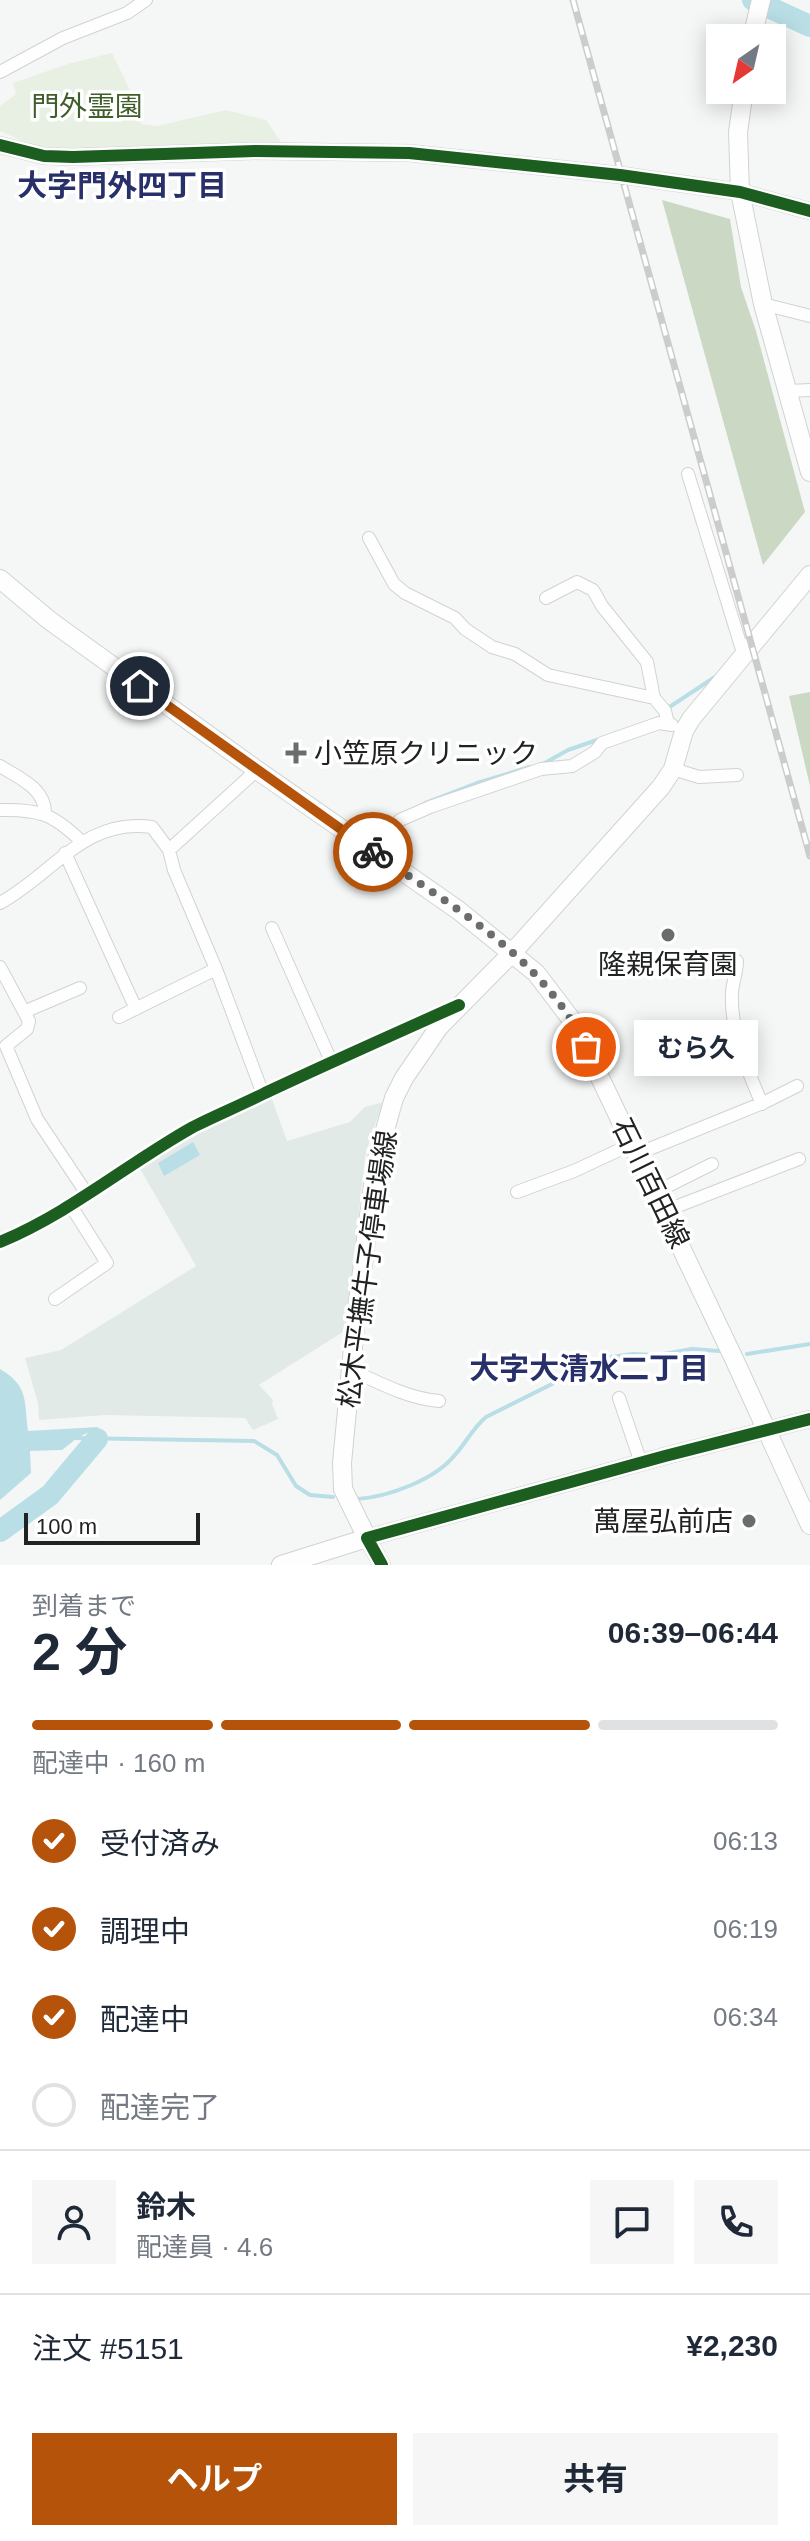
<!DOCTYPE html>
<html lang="ja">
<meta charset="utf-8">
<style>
:root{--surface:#fff;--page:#f6f6f7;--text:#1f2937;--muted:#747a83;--line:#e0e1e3;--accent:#b45309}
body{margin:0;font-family:Helvetica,"Noto Sans JP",sans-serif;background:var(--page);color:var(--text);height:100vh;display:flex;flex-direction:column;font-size:30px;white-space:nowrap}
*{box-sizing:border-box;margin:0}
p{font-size:26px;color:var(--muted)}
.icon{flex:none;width:44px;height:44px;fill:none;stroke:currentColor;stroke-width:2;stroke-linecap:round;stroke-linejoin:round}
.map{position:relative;height:1565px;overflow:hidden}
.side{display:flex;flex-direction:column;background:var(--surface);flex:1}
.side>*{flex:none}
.needle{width:52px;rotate:214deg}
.fabs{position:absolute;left:706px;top:24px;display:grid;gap:16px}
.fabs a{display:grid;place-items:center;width:80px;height:80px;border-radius:0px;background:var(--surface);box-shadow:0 4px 20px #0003;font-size:40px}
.scale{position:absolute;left:24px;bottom:20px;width:176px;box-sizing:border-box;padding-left:8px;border:4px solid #212222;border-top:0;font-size:22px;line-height:28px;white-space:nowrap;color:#212222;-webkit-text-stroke:6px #fff;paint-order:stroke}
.pin{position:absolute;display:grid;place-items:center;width:68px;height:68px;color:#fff;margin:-34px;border:4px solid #fff;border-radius:50%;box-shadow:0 2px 8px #0007}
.courier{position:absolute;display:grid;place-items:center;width:80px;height:80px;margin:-40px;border:6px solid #b45309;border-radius:50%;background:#fff;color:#222;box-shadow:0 2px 10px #0007}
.bubble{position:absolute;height:56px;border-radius:0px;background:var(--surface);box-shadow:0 4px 20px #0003;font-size:26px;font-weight:700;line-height:56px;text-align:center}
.headline em{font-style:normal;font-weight:700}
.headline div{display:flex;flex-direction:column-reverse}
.headline{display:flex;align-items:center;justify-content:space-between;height:136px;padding:0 32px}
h1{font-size:52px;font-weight:700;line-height:60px}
.bar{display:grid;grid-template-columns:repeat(4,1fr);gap:12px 8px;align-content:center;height:96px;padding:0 32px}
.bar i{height:10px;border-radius:6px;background:var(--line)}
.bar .selected{background:var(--accent)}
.bar p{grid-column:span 4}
.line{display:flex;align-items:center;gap:20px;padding:0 32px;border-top:2px solid var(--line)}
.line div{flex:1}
.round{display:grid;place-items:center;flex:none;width:84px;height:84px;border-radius:0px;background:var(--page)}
ol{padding:0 32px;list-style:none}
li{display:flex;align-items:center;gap:24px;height:88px}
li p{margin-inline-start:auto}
li .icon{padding:8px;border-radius:50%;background:var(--accent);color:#fff;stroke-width:4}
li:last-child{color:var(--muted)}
li i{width:44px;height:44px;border:4px solid var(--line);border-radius:50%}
.primary-button{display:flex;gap:16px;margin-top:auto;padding:16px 32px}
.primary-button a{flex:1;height:92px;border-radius:0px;background:var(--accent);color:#fff;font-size:32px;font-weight:700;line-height:92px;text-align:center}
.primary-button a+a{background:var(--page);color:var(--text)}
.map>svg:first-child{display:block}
.built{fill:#e2eae7}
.green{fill:#e7f0e2}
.forest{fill:#cbd9c4}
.water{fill:#b9dee6}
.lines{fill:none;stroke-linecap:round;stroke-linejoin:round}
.stream{stroke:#b9dee6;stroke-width:4}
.river{stroke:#b9dee6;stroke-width:22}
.minor-casing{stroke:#d1d2d2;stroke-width:14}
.tertiary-casing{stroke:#d1d2d2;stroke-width:18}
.secondary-casing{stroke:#d1d2d2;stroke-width:20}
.minor{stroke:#fefefe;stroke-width:12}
.tertiary{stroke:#fefefe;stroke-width:16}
.secondary{stroke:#fefefe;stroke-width:18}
.rail-casing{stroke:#ccc;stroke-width:7}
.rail{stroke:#fff;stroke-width:4;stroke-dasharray:12;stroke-linecap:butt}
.cycleway-casing{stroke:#fff;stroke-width:17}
.cycleway{stroke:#1b5e20;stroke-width:12}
.done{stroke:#6b6d6c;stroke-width:8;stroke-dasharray:0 14.4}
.route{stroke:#b45309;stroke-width:10}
.poi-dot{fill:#6b6d6c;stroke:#fff;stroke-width:3}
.labels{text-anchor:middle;stroke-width:7;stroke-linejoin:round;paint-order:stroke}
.park-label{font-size:28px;fill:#3f5e2a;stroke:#fff}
.poi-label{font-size:28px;fill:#212222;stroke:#fff;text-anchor:start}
.street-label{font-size:28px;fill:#212222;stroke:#fff}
.neighbourhood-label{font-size:30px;font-weight:bold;fill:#28306a;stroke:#fff}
</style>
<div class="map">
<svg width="810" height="1565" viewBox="0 0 810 1565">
<rect width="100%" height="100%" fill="#f5f7f6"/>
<path class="built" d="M272 1099 287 1141 350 1122 365 1107 384 1102 372 1132 365 1158 346 1330 259 1385 273 1400 272 1404 278 1419 253 1430 245 1418 106 1415 39 1420 38 1403 25 1358 61 1350 196 1266 139 1167 197 1134Z"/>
<path class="green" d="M112 53 143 117 141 124 157 126 226 110 266 120 283 145 86 152 34 146 0 131V106L16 94 13 83 71 63Z"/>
<path class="forest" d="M662 200 730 219 741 287 756 331 805 512 763 565Z
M810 692V786L789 696Z"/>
<path class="water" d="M193 1142 200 1155 164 1176 158 1163Z
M0 1369C29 1386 24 1401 28 1431L99 1427 77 1438 62 1450 30 1451 31 1473 0 1500Z"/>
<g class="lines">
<path class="stream" d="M668 708 715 677
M543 764 568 750 600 739
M425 803 477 783 530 767
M747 1354 810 1344
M75 1438 254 1441 277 1455 296 1486 310 1495 333 1497
M357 1499C388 1497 434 1480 454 1456 466 1443 472 1429 486 1417L586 1367 611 1357 633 1354 658 1355 692 1349 719 1351"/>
<path class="river" d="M753 0 810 26
M0 1531 50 1495 97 1439"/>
<defs>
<path id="minor" d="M0 72 63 38 127 13 146 0
M763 304 810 316
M789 391 810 390
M688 474 744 656
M369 538 394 584 405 593 455 618 465 629 492 647 515 654 548 675 654 698 665 711 668 723
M546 598 577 582 593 590 602 606 647 662 654 698
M0 766C19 778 45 788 45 813
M673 769 699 777 737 775
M0 810C39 809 53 814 81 841
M367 848 400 820 430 807 541 769 572 766 595 752 602 743 659 723 672 725
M169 850 257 770
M65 853 136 1009
M0 903C52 875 85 817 152 827L169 850 174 870 216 969 263 1094
M272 928 331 1061
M737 961C737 972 733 981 732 992 730 1031 747 1069 762 1104
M0 967 29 1021 27 1029 6 1046 37 1119 87 1194
M26 1011 80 988
M119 1017 216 969
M637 1154 765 1102 797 1086
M517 1192 574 1171 632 1144
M656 1192 712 1164
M665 1211 799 1159
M0 1242 31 1229 71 1206 155 1149 197 1126 452 1008
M55 1299 107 1263 71 1206
M351 1370C380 1383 407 1398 439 1401
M619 1398 641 1463"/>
<path id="tertiary" d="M0 145 44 156 73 157 255 151 409 153 620 175 740 192 810 211
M382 1565 367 1538 665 1456 810 1419"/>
<path id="secondary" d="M752 38 761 0
M744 90 738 132 740 192 763 304 810 472
M0 579 49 620 257 770 458 910 536 973 574 1023 735 1361 810 1525
M281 1565 367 1538 343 1489 342 1463 355 1326 376 1162 394 1098 404 1078 439 1027 513 952 661 787 673 769 684 731 691 719 810 575"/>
</defs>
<use href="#minor" class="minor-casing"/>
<use href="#tertiary" class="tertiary-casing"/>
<use href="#secondary" class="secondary-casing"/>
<use href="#minor" class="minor"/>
<use href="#tertiary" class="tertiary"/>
<use href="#secondary" class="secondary"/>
<defs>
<path id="rail" d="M573 0 810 856"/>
</defs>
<use href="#rail" class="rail-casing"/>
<use href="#rail" class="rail"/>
<defs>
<path id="cycleway" d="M0 145 44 156 73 157 255 151 409 153 620 175 740 192 810 211
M0 1242C70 1213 127 1164 193 1127 217 1115 241 1105 265 1093 329 1063 394 1034 459 1005
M382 1565 367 1538 665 1456 810 1419"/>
</defs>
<use href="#cycleway" class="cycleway-casing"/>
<use href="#cycleway" class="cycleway"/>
</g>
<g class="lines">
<path class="done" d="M373 852C453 907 543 957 586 1047"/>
<path class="route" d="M140 686 373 852"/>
</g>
<g class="poi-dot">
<path d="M292 741h8v8h8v8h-8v8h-8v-8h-8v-8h8z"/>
<circle cx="668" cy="935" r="8"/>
<circle cx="749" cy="1521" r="8"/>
</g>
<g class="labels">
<g class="park-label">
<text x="87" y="116">門外霊園</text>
</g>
<g class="poi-label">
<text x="314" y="763">小笠原クリニック</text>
<text x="668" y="974" text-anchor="middle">隆親保育園</text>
<text x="733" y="1531" text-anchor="end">萬屋弘前店</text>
</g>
<g class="street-label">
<text transform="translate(651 1183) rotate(64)" y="10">石川百田線</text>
<text transform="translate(367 1269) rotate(-82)" y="10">松木平撫牛子停車場線</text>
</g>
<g class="neighbourhood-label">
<text x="122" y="196">大字門外四丁目</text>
<text x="589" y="1379">大字大清水二丁目</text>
</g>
</g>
</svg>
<div class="fabs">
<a><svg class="needle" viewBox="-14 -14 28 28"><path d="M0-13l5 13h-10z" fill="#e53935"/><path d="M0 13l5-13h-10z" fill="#747a83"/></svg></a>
</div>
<div class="scale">100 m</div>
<div class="pin" style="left:586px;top:1047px;background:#ea580c"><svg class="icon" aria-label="bag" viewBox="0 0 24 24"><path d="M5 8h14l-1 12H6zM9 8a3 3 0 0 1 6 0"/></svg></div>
<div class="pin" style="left:140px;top:686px;background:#1f2937"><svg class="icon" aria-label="home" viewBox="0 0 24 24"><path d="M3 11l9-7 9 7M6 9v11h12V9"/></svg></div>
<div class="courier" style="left:373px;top:852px"><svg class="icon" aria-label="bike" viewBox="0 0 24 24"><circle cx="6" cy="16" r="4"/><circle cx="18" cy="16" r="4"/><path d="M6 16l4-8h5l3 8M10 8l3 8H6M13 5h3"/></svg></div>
<div class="bubble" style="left:634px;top:1020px;width:124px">むら久</div>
</div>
<section class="side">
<div class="headline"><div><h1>2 分</h1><p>到着まで</p></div><em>06:39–06:44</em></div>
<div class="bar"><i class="selected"></i><i class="selected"></i><i class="selected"></i><i></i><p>配達中 · 160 m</p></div>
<ol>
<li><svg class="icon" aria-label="check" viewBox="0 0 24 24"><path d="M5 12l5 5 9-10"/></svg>受付済み<p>06:13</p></li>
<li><svg class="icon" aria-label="check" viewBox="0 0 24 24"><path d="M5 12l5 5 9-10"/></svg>調理中<p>06:19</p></li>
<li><svg class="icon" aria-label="check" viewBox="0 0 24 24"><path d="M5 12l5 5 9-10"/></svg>配達中<p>06:34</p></li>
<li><i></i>配達完了</li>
</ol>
<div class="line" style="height:144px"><a class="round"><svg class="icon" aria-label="person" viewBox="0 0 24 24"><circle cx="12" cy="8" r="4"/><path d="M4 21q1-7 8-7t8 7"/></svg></a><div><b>鈴木</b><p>配達員 · 4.6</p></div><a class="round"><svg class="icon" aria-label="chat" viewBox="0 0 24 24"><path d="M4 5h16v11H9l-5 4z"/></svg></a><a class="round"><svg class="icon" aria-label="phone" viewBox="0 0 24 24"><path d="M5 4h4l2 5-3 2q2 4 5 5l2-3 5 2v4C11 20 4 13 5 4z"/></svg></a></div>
<div class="line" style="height:104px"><div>注文 #5151</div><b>¥2,230</b></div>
<div class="primary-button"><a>ヘルプ</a><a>共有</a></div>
</section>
